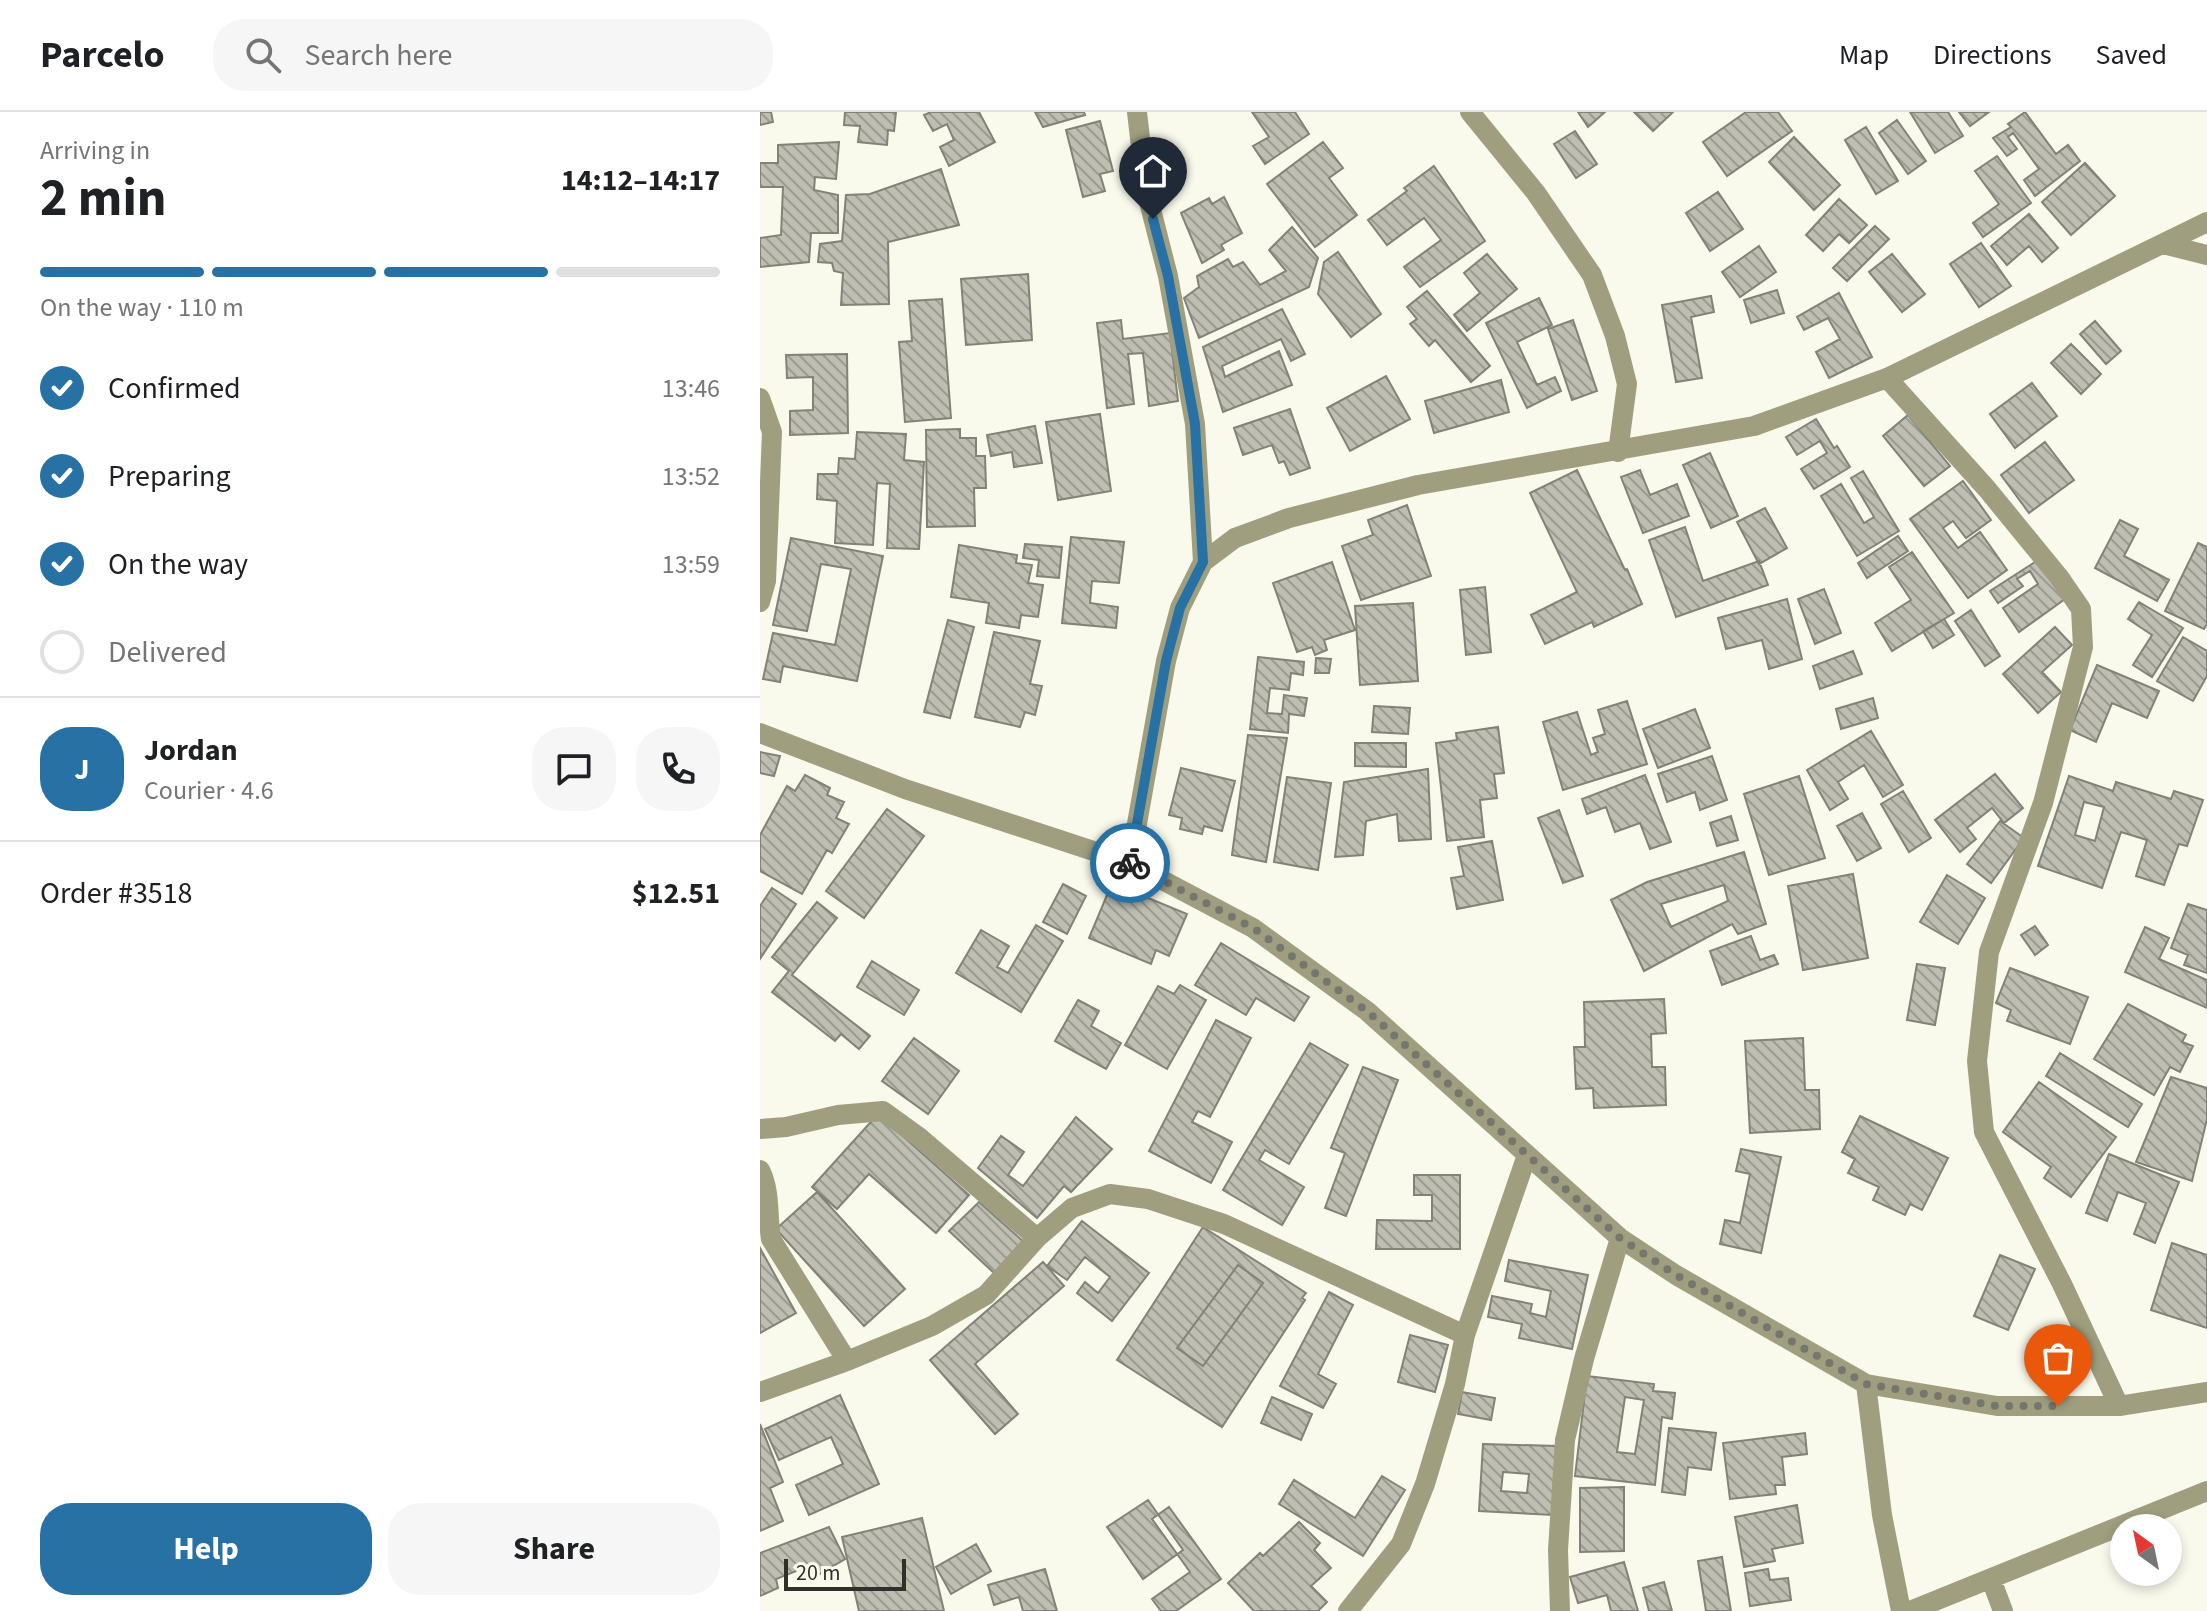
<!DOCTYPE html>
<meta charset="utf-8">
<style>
:root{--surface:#fff;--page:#f6f6f6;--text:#202124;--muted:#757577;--line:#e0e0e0;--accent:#2771a5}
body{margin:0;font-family:"Source Sans 3",sans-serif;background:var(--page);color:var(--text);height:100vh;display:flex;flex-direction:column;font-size:30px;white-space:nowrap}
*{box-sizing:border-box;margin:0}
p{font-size:26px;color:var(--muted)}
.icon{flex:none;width:44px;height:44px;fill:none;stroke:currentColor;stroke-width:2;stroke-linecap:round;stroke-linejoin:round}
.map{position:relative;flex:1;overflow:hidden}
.details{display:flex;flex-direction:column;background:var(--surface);width:760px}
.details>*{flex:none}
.needle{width:52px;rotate:327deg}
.buttons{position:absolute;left:1350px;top:1402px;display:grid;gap:16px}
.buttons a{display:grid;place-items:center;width:72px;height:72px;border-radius:50%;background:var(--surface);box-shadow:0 4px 12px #0003;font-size:40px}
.scale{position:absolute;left:24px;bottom:20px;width:122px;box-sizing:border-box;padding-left:8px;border:4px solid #30302b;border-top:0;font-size:22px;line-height:28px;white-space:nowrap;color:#30302b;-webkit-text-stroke:6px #f9f9ec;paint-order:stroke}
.pin{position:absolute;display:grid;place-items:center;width:68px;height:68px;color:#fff;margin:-82px -34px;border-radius:50% 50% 50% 0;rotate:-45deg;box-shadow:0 0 8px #0007}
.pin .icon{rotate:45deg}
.courier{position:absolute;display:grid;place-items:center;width:80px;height:80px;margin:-40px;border:6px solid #2771a5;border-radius:50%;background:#fff;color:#222;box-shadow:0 2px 10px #0007}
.summary em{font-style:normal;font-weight:700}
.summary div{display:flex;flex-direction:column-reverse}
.summary{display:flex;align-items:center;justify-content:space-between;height:136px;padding:0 40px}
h1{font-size:52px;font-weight:700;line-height:60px}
.bar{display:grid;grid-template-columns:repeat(4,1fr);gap:12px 8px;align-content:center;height:96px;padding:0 40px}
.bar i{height:10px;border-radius:6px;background:var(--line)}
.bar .on{background:var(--accent)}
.bar p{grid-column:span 4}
.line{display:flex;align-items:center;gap:20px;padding:0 40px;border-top:2px solid var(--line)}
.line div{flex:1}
.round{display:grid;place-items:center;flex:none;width:84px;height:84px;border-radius:32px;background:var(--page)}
ol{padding:0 40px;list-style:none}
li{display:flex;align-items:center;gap:24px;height:88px}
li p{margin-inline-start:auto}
li .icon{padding:8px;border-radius:50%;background:var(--accent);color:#fff;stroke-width:4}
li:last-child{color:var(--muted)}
li i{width:44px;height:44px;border:4px solid var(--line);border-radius:50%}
.action{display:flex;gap:16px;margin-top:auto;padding:16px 40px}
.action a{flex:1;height:92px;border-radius:32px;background:var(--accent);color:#fff;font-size:32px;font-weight:700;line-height:92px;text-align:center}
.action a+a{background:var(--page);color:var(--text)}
header{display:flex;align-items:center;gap:48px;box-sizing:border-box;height:112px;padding:0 40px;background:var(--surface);border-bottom:2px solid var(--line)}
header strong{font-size:38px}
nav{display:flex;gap:44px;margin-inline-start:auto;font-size:28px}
.search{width:560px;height:72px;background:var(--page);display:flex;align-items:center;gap:20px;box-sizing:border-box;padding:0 28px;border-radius:32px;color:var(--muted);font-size:30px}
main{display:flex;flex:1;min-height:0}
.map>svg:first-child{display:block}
.building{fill:url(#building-back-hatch);stroke:#828277;stroke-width:2;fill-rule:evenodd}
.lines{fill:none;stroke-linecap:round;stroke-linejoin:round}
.minor{stroke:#9f9f7f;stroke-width:20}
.done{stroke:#76766f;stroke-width:8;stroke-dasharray:0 14.4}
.route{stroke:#2771a5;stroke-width:10}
</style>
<header>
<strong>Parcelo</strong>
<div class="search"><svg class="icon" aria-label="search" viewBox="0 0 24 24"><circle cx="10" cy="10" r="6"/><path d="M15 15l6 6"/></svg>Search here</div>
<nav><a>Map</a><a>Directions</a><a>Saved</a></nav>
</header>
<main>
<section class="details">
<div class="summary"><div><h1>2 min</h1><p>Arriving in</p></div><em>14:12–14:17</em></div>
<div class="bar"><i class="on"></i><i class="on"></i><i class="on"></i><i></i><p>On the way · 110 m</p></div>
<ol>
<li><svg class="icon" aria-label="check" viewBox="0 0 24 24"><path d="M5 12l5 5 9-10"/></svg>Confirmed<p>13:46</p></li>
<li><svg class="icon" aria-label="check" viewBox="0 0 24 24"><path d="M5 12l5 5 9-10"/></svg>Preparing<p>13:52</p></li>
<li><svg class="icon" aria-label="check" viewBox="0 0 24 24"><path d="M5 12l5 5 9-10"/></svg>On the way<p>13:59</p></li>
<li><i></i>Delivered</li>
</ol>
<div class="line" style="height:144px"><b class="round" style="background:var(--accent);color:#fff">J</b><div><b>Jordan</b><p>Courier · 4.6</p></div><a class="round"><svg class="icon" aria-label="chat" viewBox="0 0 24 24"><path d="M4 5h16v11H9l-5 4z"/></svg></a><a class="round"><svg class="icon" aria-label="phone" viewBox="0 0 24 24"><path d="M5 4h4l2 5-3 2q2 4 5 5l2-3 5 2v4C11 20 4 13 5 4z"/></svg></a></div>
<div class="line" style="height:104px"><div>Order #3518</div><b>$12.51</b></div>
<div class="action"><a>Help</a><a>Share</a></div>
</section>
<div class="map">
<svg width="1447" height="1499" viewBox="0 0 1447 1499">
<defs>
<pattern id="building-back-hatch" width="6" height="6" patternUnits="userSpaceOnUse" patternTransform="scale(2)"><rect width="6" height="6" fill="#bebeb2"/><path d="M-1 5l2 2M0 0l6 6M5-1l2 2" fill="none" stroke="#9b9b91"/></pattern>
</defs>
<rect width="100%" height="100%" fill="#f9f9ec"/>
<path class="building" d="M0 0H11L13 10 0 13Z
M85 0H136L134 19 128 18 127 33 98 30 100 14 84 13Z
M171 0H219L235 30 189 54 180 35 194 28 187 12 173 19 164 3Z
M275 0H324L325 3 283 15Z
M492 0H535L549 22 505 52 493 34 509 25Z
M818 0H845L828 15Z
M874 0H913L893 19Z
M986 0H1018L1032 19 967 64 943 30Z
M1150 0H1188L1203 24 1175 41Z
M1199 0H1229L1210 14Z
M1265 0 1296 42 1308 33 1320 49 1275 84 1264 68 1279 57 1253 21 1248 25 1257 37 1247 44 1233 26 1251 15 1248 12Z
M1137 8 1166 49 1148 62 1119 21Z
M340 9 353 59 340 62 345 79 323 85 306 18Z
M1106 15 1138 69 1116 82 1085 28Z
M815 19 837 52 816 66 794 32Z
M1034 25 1080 73 1054 98 1009 50Z
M79 30 76 67 55 65 54 78 78 83V121H51L49 150 0 155V126L21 123 23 75H0V51H18V33Z
M563 30 583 56 569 66 597 103 555 135 507 72Z
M1237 44 1271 91 1223 125 1213 111 1239 92 1215 59Z
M1325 51 1355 84 1311 123 1282 90Z
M674 54 725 129 660 175 644 155 681 128 664 106 627 133 608 108 647 79 644 76Z
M181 57 199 113 128 130 129 192 81 193 83 161 74 159 72 151 58 150 60 132 82 129 86 83 110 82Z
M958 80 983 117 950 139 926 101Z
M464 85 482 121 461 133 464 138 442 151 421 101 449 86 452 92Z
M1079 87 1107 113 1089 131 1079 122 1063 139 1046 123Z
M1269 102 1298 136 1282 150 1269 134 1247 153 1231 134Z
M1115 114 1129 127 1087 169 1073 156Z
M532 115 558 146 549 175 439 226 424 186 439 175 437 164 468 147 473 155 483 150 500 173 526 159 509 138Z
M1221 131 1251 174 1219 195 1190 152Z
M999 134 1016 160 980 185 962 160Z
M578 140 621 202 591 225 558 182 564 150Z
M727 142 757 177 707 219 694 203 720 181 704 161Z
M1132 142 1165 182 1142 200 1109 160Z
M268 162 272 228 206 233 201 167Z
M1017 178 1024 201 991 211 984 188Z
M667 179 730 254 711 270 675 228 669 234 650 212 657 207 647 195Z
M1079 181 1112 245 1069 266 1056 240 1080 227 1068 206 1044 218 1037 205Z
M951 184 954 200 931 205 942 266 916 270 902 193Z
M779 186 792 213 757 230 777 273 795 265 801 279 767 296 726 211Z
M182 187 191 306 145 310 139 230 152 229 149 189Z
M522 197 545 242 531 249 521 227 462 254 465 265 519 239 532 273 463 300 443 235Z
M361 208 363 227 410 221 418 289 389 294 383 241 368 242 374 292 347 296 337 211Z
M813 208 837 279 812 288 788 217Z
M1335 209 1361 239 1346 252 1320 222Z
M1311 232 1341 262 1321 282 1291 251Z
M87 242 88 321 30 323V299L53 298V265L27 266 26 243Z
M626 264 650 307 590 339 567 296Z
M741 268 749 300 674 321 665 289Z
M1272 271 1297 304 1255 336 1230 302Z
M530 297 550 356 530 363 524 349 519 351 512 333 483 343 474 316Z
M340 302 351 379 298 388 286 310Z
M1148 303 1190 354 1164 374 1123 324Z
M1056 307 1074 336 1077 334 1090 355 1054 377 1041 357 1067 341 1060 329 1037 343 1026 325Z
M275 314 282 351 254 355 252 340 231 344 227 323Z
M200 317V326H216V344H225L226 376H214L215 414 167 415 166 318Z
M97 320 146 322 144 348 164 350 159 437 127 436 130 372 117 371 113 433 75 431 77 389 57 387 58 362H78L79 346 95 347Z
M1285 330 1314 368 1269 401 1241 363Z
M950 341 978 404 951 416 923 353Z
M817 358 865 458 867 457 882 492 834 515 832 510 785 532 771 503 817 480 770 381Z
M880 358 890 383 917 372 929 404 883 421 861 365Z
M1103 359 1139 419 1097 444 1061 384 1081 372 1104 411 1114 405 1091 366Z
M1203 369 1231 408 1206 426 1193 409 1183 416 1198 436 1220 420 1247 458 1208 486 1150 407Z
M647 393 671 464 601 488 582 434 613 423 608 408Z
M1005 396 1027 436 999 452 977 410Z
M1360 408 1378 417 1364 444 1409 468 1397 489 1335 456Z
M925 415 943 469 999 449 1008 473 916 505 889 428Z
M1138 424 1148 439 1107 466 1098 451Z
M311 425 364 430 359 471 332 469 330 491 358 495 356 516 302 511Z
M31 426 123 444 97 569 23 554 20 570 3 567 13 521 75 533 91 457 61 452 47 519 13 513Z
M1438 431 1447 435V512L1444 517 1405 499Z
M265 432 302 435 299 466 277 464 279 448 263 446Z
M199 433 257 443 256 451 272 453 268 471 283 473 278 505 261 503 259 516 226 511 229 491 191 485Z
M1152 440 1194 501 1132 539 1115 511 1151 488 1129 455Z
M1278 448 1305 487 1259 520 1243 496 1278 472 1270 459 1257 467 1263 474 1238 491 1230 479Z
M572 450 595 518 564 528 567 538 555 543 552 535 537 540 513 471Z
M725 475 731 540 706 543 700 478Z
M1064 477 1081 521 1055 532 1038 487Z
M1027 487 1042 547 1009 557 1002 528 966 537 958 506Z
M1379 490 1423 516 1392 565 1373 553 1392 523 1368 507Z
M653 491 658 569 600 573 595 494Z
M1211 498 1240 544 1225 554 1195 509Z
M1184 507 1194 523 1173 536 1163 519Z
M188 508 214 515 190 606 164 600Z
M1295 515 1312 533 1282 560 1301 580 1278 601 1243 562Z
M234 520 280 529 270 572 282 574 275 603 265 600 260 615 215 605Z
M1423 525 1447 539V564L1433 589 1397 569Z
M1093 539 1102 562 1060 577 1053 554Z
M498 545 544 550 543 563 531 561 529 578 510 576 507 601 522 602 524 583 547 586 544 604 529 602 528 621 490 617Z
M556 546 571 547 569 561H555Z
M1337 553 1399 579 1387 606 1352 591 1336 630 1310 618Z
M1113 586 1118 606 1081 617 1076 597Z
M867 589 887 652 803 678 783 610 817 600 831 643 838 640 833 626 845 622 838 598Z
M614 594 650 596 648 622 612 620Z
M935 597 950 636 898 656 883 617Z
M738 615 744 661 734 662 737 686 720 688 724 725 687 729 676 631 697 628 696 621Z
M1111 619 1143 673 1123 685 1104 653 1078 670 1088 687 1070 698 1047 658Z
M488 623 527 626 506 750 472 743Z
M595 631H646V655L595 654Z
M0 640 20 644 14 664 0 661Z
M952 644 967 688 940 698 935 680 907 690 898 662Z
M421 656 475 669 462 719 444 714 442 722 420 717 422 706 409 703Z
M668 657 671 727 639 729 637 702 606 709 603 743 575 745 584 670Z
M1235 662 1263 696 1244 711 1232 696 1207 716 1216 727 1200 740 1175 708Z
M45 663 70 676 67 683 84 690 76 706 89 712 72 741 67 738 42 782 0 759V723L27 674 35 679Z
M885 663 911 730 890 737 880 711 855 720 846 695 827 702 822 687Z
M1039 664 1065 746 1009 763 984 682Z
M1309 664 1353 679 1356 670 1411 687 1414 679 1443 688 1427 734 1419 732 1404 773 1376 764 1387 728 1361 720 1342 776 1278 754ZM1324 690 1344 695 1335 729 1315 723Z
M527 665 571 671 558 758 514 750Z
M1143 679 1171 726 1149 740 1121 692Z
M127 697 164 724 104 806 66 779Z
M799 698 823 764 803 771 778 706Z
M1102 701 1121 736 1097 749 1077 714Z
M971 704 978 728 957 734 950 711Z
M1240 709 1264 726 1231 771 1207 752Z
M732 729 743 788 697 797 691 766 704 764 698 735Z
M984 740 1006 812 978 822 972 812 884 859 851 788 887 770ZM964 773 968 789 911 815 901 792Z
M1093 762 1108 846 1043 858 1028 774Z
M1187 763 1225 786 1198 832 1160 810Z
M352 771 427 802 409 844 396 838 391 852 329 826Z
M303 772 326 784 307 822 283 810Z
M12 776 36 792 0 847V794Z
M57 790 77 806 32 863 110 924 99 937 81 922 75 929 12 880 29 859 12 845Z
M1428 792 1447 798V861L1424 853 1428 843 1411 836Z
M276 813 303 829 261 900 196 861 221 818 249 834 237 855 248 861Z
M1275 814 1288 833 1275 843 1261 823Z
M1385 815 1409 826 1399 847 1447 868V896L1365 860Z
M991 824 1000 848 1014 843 1018 852 962 873 950 839Z
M461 831 549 885 534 909 496 886 486 903 435 873Z
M112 849 159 878 144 903 97 875Z
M1157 852 1185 856 1175 913 1147 908Z
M1250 856 1328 885 1310 932 1247 909 1251 898 1236 891Z
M420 873 446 888 407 957 365 933 398 874 414 882Z
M904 887 906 921 891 922 892 955H905L906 993 834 996 833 976 816 977 814 935H825L824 890Z
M318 888 339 899 331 914 361 931 346 957 295 929Z
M1368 892 1426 923 1422 930 1433 934 1420 960 1410 955 1394 983 1334 947Z
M456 908 491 926 450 1005 438 999 432 1010 472 1030 451 1071 389 1039Z
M154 926 199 959 168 1002 122 969Z
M1043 926 1045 978H1059L1060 1017 990 1021 985 929Z
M550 931 588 953 529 1052 505 1038 499 1048 544 1075 522 1113 463 1078Z
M1300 941 1382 992 1368 1015 1286 964Z
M603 955 638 968 586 1104 565 1096 585 1041 571 1036Z
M1411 965 1447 976V1007L1432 1069 1376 1050Z
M1279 970 1356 1025 1311 1085 1284 1066 1291 1055 1243 1020Z
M118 1002 209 1083 176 1121 109 1062 77 1097 52 1075Z
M1100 1004 1188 1046 1162 1098 1150 1092 1145 1103 1113 1088 1119 1075 1088 1061 1095 1047 1082 1040Z
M316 1005 352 1037 311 1080 304 1074 277 1106 218 1056 241 1024 264 1040 248 1063 263 1074Z
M981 1037 1021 1045 1001 1141 960 1132 965 1108 980 1111 990 1062 976 1059Z
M1349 1042 1419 1070 1395 1131 1374 1122 1386 1091 1358 1080 1347 1109 1326 1101Z
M654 1063H700V1137H616L617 1108 672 1109V1083H654Z
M57 1080 145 1177 104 1214 16 1117Z
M219 1090 265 1131 235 1162 189 1119Z
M322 1109 389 1161 352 1209 317 1181 325 1170 338 1181 350 1165 325 1145 307 1168 287 1154Z
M443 1115 546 1181 542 1186 545 1188 462 1315 357 1248ZM478 1153 503 1171 443 1254 417 1236Z
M1412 1131 1447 1143V1216L1391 1198Z
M0 1136 36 1201 0 1221Z
M1240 1143 1275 1157 1248 1218 1214 1204Z
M749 1148 828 1163 812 1237 759 1226 762 1212 728 1205 732 1184 772 1192 770 1201 786 1205 791 1179 745 1169Z
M283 1150 304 1174 215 1252 258 1302 235 1322 170 1248Z
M478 1153 503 1171 443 1254 417 1236Z
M569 1180 593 1193 558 1262 576 1272 563 1296 520 1274Z
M650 1223 688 1233 675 1280 638 1270Z
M827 1264 894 1272 893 1279 915 1281 912 1307 902 1305 895 1373 815 1364ZM865 1285 884 1288 875 1342 857 1340Z
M702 1280 735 1286 731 1308 698 1302Z
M80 1283 119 1372 49 1403 36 1373 83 1352 71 1325 19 1348 5 1317Z
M512 1285 552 1302 541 1328 501 1311Z
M0 1312 23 1370 10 1376 23 1409 0 1419Z
M909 1316 956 1321 951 1358 928 1355 925 1383 902 1380Z
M1045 1321 1047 1342 1022 1345 1025 1373H1015L1016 1382 970 1387 963 1331Z
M723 1332 797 1334 793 1403 719 1399ZM743 1360 769 1362 767 1381 741 1379Z
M622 1364 645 1378 603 1444 519 1392 534 1368 595 1406Z
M864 1375V1439L820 1440V1376Z
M388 1388 423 1438 383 1467 347 1415Z
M1037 1393 1043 1431 1012 1437 1015 1449 984 1455 975 1405Z
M409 1395 461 1467 416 1499H401L392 1487 430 1460 392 1407Z
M162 1406 184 1499H99L82 1425Z
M539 1410 560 1431 554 1438 571 1456 551 1474 567 1490 558 1499H494L468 1471 500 1441 503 1444Z
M69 1415 85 1447 51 1467 46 1455 16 1467 18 1476 0 1484V1441Z
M216 1432 231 1459 191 1482 176 1455Z
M962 1445 971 1499H946L938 1449Z
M864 1450 878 1499H851L847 1483 818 1491 810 1465Z
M285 1457 297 1499H263L259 1485 234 1493 228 1473Z
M1008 1457 1010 1468 1028 1466 1031 1488 990 1494 985 1461Z
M904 1470 912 1499H889L883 1476Z"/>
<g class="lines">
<path class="minor" d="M377 0 386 78 408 164 435 312 443 450
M710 0 776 81 832 163 855 224 867 272 858 340
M1403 132 1447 143
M1127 266 1227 377 1299 465 1321 497 1323 535 1283 691 1229 840 1217 949 1224 1020 1302 1172 1359 1294
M0 286 12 320 6 469 0 490
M0 621 145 677 370 751 493 816 607 899 860 1126 916 1163 1106 1272 1237 1294H1359L1447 1280
M370 751 406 549 420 496 443 450 475 426 529 406 658 373 994 314 1127 266 1447 110
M0 1017 26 1015 78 1003 123 999 159 1025 277 1126
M0 1058C11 1080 7 1104 11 1127L87 1249
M1106 1272 1122 1403 1141 1499
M0 1280 87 1249 172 1214 226 1183 277 1126 312 1096 350 1082 388 1087 464 1112 705 1223
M1231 1467 1243 1499
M588 1499 641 1432 665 1372 695 1272 705 1223 767 1043
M800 1499 798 1438 805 1328 824 1247 860 1126
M1150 1499 1447 1379"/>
</g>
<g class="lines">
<path class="done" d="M370 751 493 816 607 899 860 1126 916 1163 1106 1272 1237 1294H1298"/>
<path class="route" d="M370 751 406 549 420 496 443 450 435 312 408 164 393 107"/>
</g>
</svg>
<div class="buttons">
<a><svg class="needle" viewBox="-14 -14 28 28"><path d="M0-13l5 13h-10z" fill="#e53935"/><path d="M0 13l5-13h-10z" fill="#757577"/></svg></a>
</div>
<div class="scale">20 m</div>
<div class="pin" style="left:1298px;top:1294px;background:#ea580c"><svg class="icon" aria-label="bag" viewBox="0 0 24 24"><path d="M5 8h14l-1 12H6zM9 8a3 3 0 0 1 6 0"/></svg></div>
<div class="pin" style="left:393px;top:107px;background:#1f2937"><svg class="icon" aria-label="home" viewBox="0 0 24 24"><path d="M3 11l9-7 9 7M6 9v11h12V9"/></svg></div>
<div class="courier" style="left:370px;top:751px"><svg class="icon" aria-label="bike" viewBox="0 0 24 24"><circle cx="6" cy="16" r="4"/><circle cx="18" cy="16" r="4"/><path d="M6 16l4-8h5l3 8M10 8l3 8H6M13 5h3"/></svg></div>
</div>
</main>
